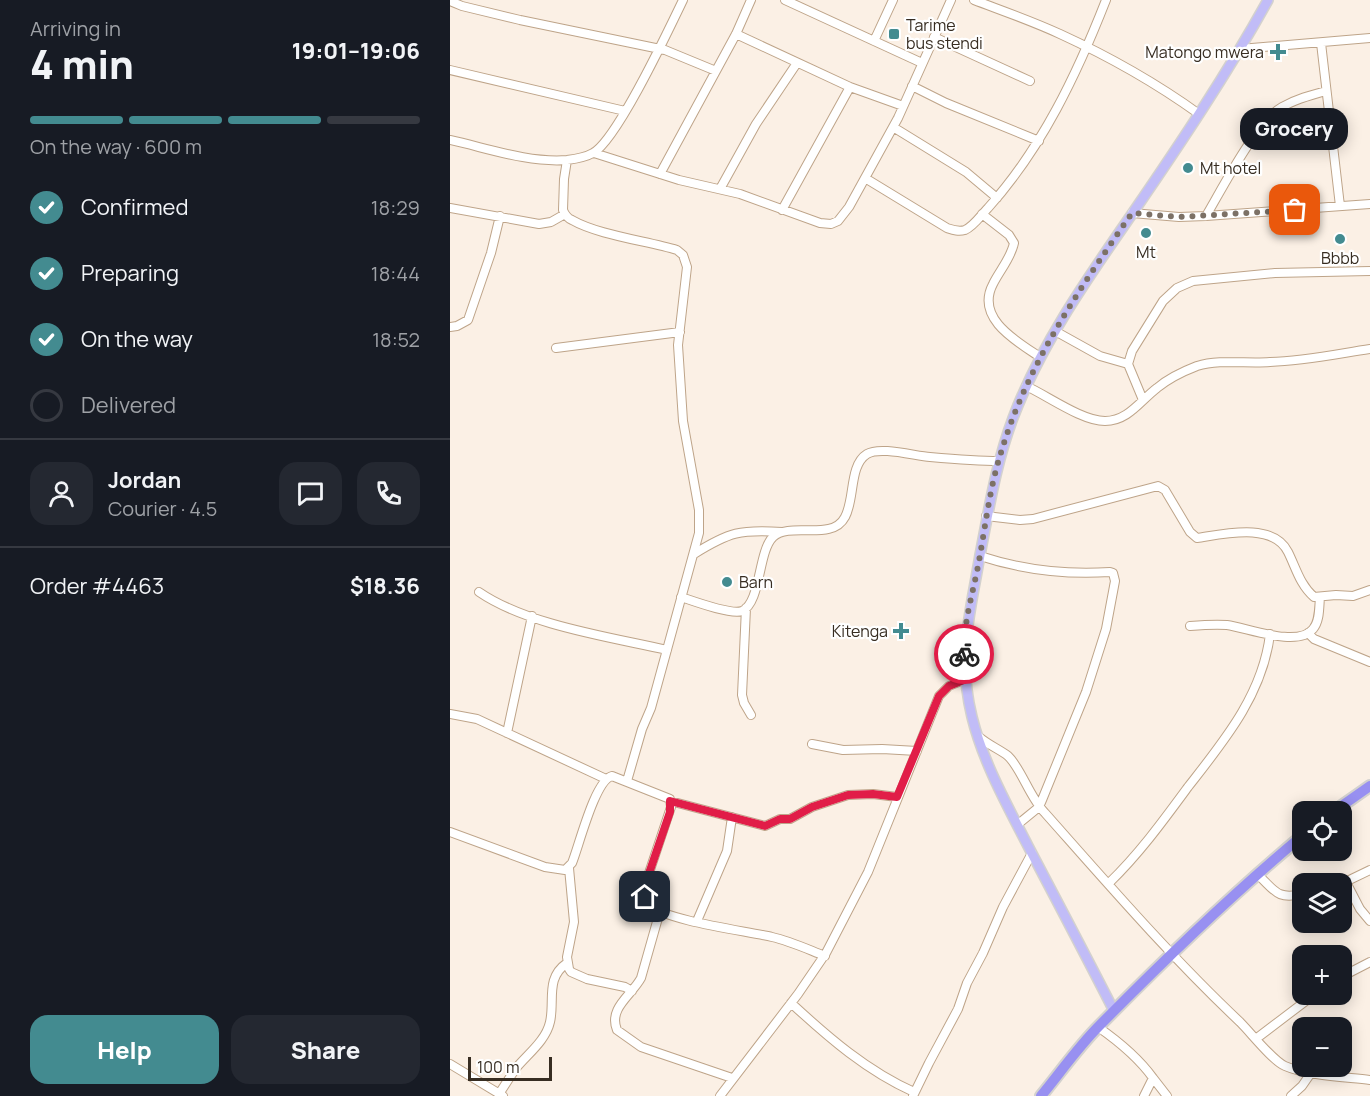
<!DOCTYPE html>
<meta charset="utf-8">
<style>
:root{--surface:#171b24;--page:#242831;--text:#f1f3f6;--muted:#9ea1a6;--line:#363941;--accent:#438b90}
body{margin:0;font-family:Manrope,sans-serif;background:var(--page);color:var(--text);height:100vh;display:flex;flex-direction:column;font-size:22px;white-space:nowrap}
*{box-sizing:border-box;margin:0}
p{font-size:20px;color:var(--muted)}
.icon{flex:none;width:33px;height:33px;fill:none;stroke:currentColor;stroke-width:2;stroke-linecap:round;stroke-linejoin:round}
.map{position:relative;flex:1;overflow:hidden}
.details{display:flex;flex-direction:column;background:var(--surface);width:450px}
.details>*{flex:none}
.fabs{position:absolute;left:842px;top:801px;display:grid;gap:12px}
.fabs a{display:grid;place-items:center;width:60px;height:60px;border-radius:12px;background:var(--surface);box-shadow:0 3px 15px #0003;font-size:30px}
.scale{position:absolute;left:18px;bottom:15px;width:84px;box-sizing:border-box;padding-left:6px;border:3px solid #372d22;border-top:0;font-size:16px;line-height:21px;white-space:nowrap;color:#372d22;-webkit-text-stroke:4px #fff;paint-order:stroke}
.pin{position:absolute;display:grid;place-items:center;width:51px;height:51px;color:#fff;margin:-26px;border-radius:12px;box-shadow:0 3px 9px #0006}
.courier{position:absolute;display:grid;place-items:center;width:60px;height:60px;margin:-30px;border:4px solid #e11d48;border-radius:50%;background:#fff;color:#222;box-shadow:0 2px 8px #0007}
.bubble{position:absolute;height:42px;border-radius:18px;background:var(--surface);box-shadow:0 3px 15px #0003;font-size:20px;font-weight:800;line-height:42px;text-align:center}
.summary em{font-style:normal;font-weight:800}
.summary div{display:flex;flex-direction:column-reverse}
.summary{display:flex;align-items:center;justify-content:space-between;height:102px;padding:0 30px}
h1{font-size:39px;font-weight:800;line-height:45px}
.bar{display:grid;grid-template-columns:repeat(4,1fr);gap:9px 6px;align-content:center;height:72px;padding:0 30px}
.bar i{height:8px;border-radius:4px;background:var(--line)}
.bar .selected{background:var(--accent)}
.bar p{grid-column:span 4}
.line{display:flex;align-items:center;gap:15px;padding:0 30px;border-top:2px solid var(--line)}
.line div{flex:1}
.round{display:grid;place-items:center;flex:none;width:63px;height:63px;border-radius:18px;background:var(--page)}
ol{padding:0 30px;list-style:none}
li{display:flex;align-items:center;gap:18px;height:66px}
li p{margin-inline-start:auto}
li .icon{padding:6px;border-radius:50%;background:var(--accent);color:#fff;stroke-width:4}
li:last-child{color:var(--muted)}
li i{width:33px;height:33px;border:3px solid var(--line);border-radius:50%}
.button{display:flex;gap:12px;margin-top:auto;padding:12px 30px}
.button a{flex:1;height:69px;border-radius:18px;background:var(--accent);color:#fff;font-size:24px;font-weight:800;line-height:69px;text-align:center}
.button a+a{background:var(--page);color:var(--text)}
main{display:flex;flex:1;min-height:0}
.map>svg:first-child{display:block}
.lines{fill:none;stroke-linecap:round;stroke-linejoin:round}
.minor-casing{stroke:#bea489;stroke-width:10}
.major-casing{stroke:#d3d1ce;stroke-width:12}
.highway-casing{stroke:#d3d1ce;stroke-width:14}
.minor{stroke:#fff;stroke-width:8}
.major{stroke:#c1bcf7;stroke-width:9}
.highway{stroke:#9890f1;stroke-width:10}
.done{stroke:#7c7166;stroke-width:6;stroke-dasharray:0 10.8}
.route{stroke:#e11d48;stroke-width:8}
.poi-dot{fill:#438b90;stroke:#fff;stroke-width:2}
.labels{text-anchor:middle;stroke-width:4.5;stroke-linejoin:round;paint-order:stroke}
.poi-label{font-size:16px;fill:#372d22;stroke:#fff;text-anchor:start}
</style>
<main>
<section class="details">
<div class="summary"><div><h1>4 min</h1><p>Arriving in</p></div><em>19:01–19:06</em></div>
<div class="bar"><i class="selected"></i><i class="selected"></i><i class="selected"></i><i></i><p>On the way · 600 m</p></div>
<ol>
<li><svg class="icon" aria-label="check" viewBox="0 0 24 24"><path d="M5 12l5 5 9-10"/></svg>Confirmed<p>18:29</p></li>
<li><svg class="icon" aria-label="check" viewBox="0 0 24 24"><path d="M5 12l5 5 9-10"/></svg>Preparing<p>18:44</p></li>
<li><svg class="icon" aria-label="check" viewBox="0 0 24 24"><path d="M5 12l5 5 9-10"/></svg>On the way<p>18:52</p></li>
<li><i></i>Delivered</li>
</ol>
<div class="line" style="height:108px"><a class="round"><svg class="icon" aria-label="person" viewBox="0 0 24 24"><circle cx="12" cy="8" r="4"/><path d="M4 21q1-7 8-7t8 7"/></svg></a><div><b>Jordan</b><p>Courier · 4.5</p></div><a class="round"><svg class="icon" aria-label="chat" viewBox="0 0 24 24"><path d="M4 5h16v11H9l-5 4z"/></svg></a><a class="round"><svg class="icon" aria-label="phone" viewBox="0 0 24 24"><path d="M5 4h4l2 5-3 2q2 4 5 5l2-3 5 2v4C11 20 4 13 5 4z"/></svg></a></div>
<div class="line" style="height:78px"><div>Order #4463</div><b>$18.36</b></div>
<div class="button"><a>Help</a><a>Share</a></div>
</section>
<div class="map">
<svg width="920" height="1096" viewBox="0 0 920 1096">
<rect width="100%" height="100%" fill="#fbf0e5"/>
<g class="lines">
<defs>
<path id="minor" d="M335 0 472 63
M524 0C553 11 582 21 610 34 658 56 706 83 749 114
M0 1 12 6 70 20 215 50 266 71
M286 34 400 87 453 106
M484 37 580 81
M424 41 443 0
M871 43 890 206
M790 49 920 38
M0 70 175 111
M462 86 496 103 589 141
M443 127 516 172 547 198
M0 140C37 148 78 163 117 160 125 159 136 157 143 153 167 140 219 29 233 0
M144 153 229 180 290 194 370 223 381 224 388 221 399 207 448 118 501 0
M117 160 114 179 113 210C115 215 117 218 122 220 148 235 197 241 227 250L233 255 237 267 228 345 233 421 249 510V533L201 708 192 729 177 781
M210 174 286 34 301 0
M415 178 497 228C503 230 508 232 515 230 524 226 531 215 538 208 592 148 627 74 656 0
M270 189 306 124 347 63
M0 208 89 224 101 222 115 214
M332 210 400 87
M682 213 729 217 756 216 920 204
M532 214 559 235 564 243C561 258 550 270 543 284 525 318 566 341 590 357
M756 216C772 189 807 121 832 107 846 99 861 95 876 91
M0 327 7 326 18 320 41 253 50 216
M605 331 650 356 678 364
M106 348 230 332
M576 386C598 396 632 421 655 421 678 421 690 401 707 388 719 378 734 371 747 366 770 359 797 364 820 362 854 361 887 354 920 349
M693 400 678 364 682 351 713 301 727 288 743 281 825 273 920 271
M536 516 570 520 583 519 708 486 715 490 740 532 747 538C774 534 823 522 838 552 846 568 850 585 864 597L886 595 903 596 920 590
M244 554C279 532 291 529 332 532
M530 556C573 570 615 575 660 572L663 573 665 581 656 629 636 692 592 800 589 807 567 825
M29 592C77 625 160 637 217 650
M231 597C243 601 281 615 292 611 311 603 308 551 323 537 341 521 382 542 395 517 405 499 399 465 417 454 430 446 465 456 480 457 503 459 526 461 549 461
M296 608 292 695 294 703 301 715
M740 626C752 625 765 624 777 625 798 628 848 648 863 629 870 621 869 607 870 597
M858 633 864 639 920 662
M0 714 27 719 156 779
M57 733 82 616
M528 736C538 745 549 749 558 756 571 768 580 798 595 813 658 884 721 957 790 1022 801 1033 823 1061 835 1066 858 1076 895 1077 920 1080
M362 744 393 750 432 749 467 751
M220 801 315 826 330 819H340L362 807 398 795 423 794 447 797
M0 832 95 867 115 870 122 863C129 846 145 780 162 776L220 799 221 807 194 888C195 894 196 900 200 905 216 921 297 931 322 937 340 941 357 949 375 956
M119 868 124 922 117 957 119 969 121 972 137 979 175 987 182 991
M807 874C825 890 826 900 852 894
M896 882 910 909 920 921
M659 883C689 854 713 821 738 787 774 741 813 694 820 634
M891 884 920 870
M210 911 191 978C182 995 158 1008 167 1030L191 1047 282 1078
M247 921 277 851 282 817
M891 977 920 962
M341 1003C379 1038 417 1071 464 1092
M648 1027C668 1041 688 1057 703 1078L694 1096
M807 1038 865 994
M0 1064 53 1096
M703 1078 717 1096
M49 1094C55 1085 61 1075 67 1067 79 1053 96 1040 100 1022 105 1001 95 978 117 963
M270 1096 348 994 376 953 418 872 489 696 499 686 516 679
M463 1096 479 1063 508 1009 517 983 533 953 553 907 582 853
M841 1096 852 1086 861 1073"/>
<path id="major" d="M664 1011C636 956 607 901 578 846 557 805 533 762 522 717 507 656 520 615 530 555 539 509 546 463 563 418 591 344 637 279 682 214 730 144 777 74 818 0"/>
<path id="highway" d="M883 812 920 786
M591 1096C610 1073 628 1047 649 1026 714 960 781 895 852 836"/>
</defs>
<use href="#minor" class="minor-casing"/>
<use href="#major" class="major-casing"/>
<use href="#highway" class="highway-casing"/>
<use href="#minor" class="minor"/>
<use href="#major" class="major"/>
<use href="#highway" class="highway"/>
</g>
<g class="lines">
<path class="done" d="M514 654C513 621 525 587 530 555 536 522 540 488 550 456 576 366 629 290 682 213L729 217 845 210"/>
<path class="route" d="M195 897 194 888 220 812V801L315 826 330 819H340L362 807 398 795 423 794 447 797 489 696 499 686 516 679 514 654"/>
</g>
<g class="poi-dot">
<rect x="438" y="28" width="12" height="12" rx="3"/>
<path d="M825 43h6v6h6v6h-6v6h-6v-6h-6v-6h6z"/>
<circle cx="738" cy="168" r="6"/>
<circle cx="696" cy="233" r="6"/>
<circle cx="890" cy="239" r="6"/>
<circle cx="277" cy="582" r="6"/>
<path d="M448 622h6v6h6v6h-6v6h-6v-6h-6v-6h6z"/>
</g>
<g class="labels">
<g class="poi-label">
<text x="456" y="31">Tarime<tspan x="456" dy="18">bus stendi</tspan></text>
<text x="814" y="58" text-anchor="end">Matongo mwera</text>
<text x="750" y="174">Mt hotel</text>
<text x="696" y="258" text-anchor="middle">Mt</text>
<text x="890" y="264" text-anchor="middle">Bbbb</text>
<text x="289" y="588">Barn</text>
<text x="438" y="637" text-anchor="end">Kitenga</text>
</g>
</g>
</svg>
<div class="fabs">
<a><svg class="icon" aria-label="locate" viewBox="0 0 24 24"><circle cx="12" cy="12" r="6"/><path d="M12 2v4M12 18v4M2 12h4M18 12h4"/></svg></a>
<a><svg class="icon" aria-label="layers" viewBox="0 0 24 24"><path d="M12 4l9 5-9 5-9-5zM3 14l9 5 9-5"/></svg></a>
<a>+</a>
<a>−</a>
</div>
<div class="scale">100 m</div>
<div class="pin" style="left:845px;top:210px;background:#ea580c"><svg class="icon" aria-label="bag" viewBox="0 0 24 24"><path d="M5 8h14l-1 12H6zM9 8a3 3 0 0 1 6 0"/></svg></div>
<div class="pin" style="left:195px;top:897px;background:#1f2937"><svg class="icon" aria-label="home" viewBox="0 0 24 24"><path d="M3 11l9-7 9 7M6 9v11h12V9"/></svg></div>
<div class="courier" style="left:514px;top:654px"><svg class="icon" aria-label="bike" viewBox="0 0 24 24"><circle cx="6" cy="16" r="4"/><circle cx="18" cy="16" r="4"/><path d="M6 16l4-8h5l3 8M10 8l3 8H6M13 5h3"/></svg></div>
<div class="bubble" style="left:790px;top:108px;width:108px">Grocery</div>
</div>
</main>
